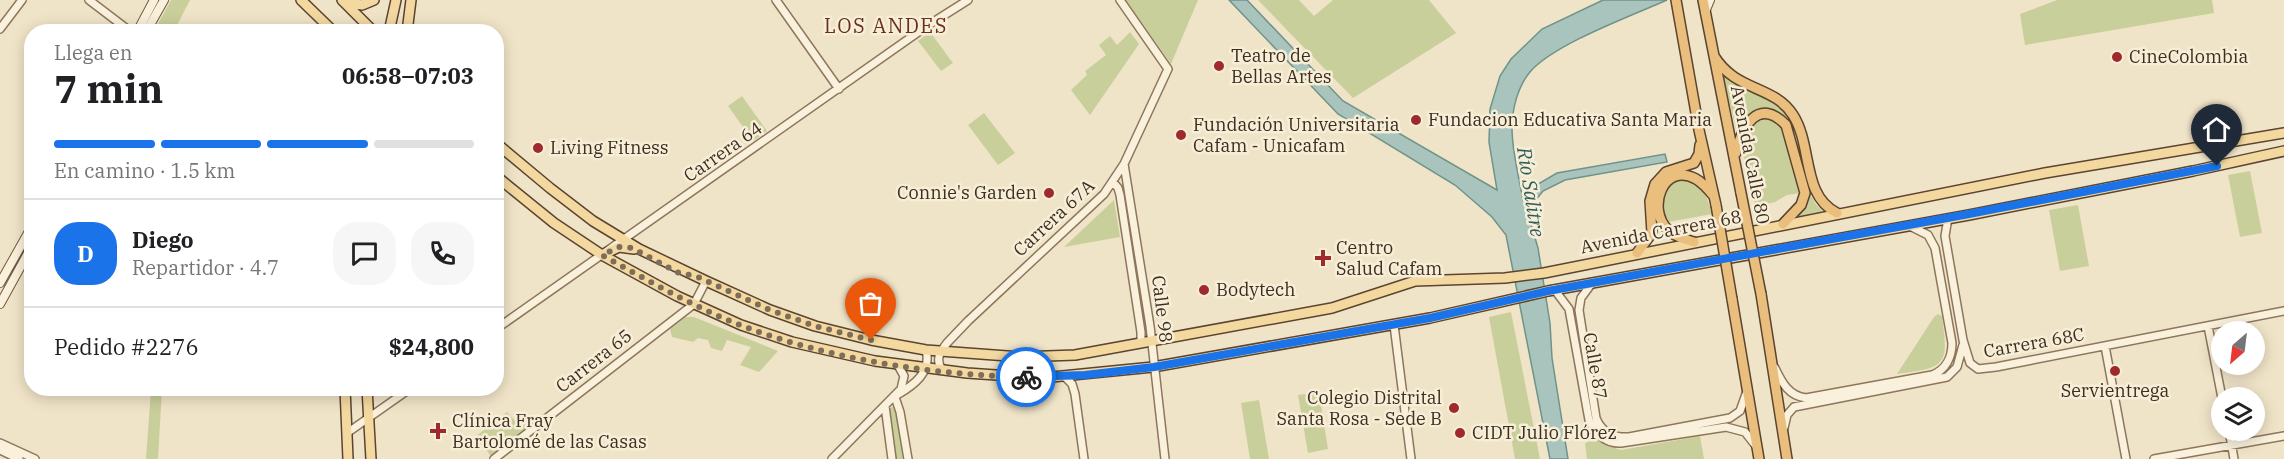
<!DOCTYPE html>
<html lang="es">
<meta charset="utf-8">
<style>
:root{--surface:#fff;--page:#f6f6f6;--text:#202124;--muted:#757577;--line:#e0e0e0;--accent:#1a73e8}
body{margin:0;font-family:"IBM Plex Serif",serif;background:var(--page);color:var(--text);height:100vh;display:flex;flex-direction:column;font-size:22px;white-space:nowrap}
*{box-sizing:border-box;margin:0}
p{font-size:20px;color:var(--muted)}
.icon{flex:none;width:33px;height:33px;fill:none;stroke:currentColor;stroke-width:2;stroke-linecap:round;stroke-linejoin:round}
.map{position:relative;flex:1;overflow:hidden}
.details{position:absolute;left:24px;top:24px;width:480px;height:372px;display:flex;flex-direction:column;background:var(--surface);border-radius:24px;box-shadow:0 3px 15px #0003}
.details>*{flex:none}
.needle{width:39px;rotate:208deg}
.controls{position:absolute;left:2211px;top:321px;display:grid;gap:12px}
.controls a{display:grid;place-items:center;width:54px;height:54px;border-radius:50%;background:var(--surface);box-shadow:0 3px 15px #0003;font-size:30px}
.pin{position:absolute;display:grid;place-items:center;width:51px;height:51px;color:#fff;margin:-62px -26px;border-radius:50% 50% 50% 0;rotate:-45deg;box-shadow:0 0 6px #0007}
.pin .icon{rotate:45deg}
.courier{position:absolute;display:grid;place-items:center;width:60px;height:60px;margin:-30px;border:4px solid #1a73e8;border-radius:50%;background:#fff;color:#222;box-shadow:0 2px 8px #0007}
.summary em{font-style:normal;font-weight:700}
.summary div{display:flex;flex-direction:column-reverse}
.summary{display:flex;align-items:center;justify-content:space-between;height:102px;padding:0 30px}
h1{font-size:39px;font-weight:700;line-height:45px}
.bar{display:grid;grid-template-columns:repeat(4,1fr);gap:9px 6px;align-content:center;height:72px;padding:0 30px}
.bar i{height:8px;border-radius:4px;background:var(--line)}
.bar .selected{background:var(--accent)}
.bar p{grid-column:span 4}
.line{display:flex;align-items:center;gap:15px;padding:0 30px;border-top:2px solid var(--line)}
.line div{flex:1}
.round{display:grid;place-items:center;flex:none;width:63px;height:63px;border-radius:24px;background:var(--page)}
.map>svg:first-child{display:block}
.green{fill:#c9cf9b}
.water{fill:#a9c4bc;stroke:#6f938a;stroke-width:1.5}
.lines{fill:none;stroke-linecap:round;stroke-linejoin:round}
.tertiary-casing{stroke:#8d765c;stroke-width:10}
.secondary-casing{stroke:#6f573f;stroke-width:10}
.primary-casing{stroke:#5b4430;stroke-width:12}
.trunk-casing{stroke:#5b4430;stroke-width:12}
.tertiary{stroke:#faf1dc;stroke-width:7}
.secondary{stroke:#faf1dc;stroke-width:8}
.primary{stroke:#f3d9a0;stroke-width:9}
.trunk{stroke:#eabe7c;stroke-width:9}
.trunk-bridge-casing{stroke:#5b4430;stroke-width:12;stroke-linecap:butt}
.trunk-bridge{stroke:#eabe7c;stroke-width:9}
.done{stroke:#7c6e5b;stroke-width:6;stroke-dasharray:0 10.8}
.route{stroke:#1a73e8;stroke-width:8}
.poi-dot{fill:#9e2a2b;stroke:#f7eed8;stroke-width:2}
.labels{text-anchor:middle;stroke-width:5;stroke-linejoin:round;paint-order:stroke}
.poi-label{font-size:18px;fill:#3d2e20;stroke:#f7eed8;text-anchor:start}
.street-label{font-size:18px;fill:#3d2e20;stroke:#f7eed8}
.neighbourhood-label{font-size:20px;letter-spacing:1.5px;fill:#6b2e1e;stroke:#f7eed8}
.water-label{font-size:20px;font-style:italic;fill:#2f5d5a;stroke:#f7eed8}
</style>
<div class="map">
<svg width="2284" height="459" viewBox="0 0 2284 459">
<rect width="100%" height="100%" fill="#f0e4c8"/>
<path class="green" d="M171 0H190L174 31H154Z
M1126 0H1198L1171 64Z
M1258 0H1299L1314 16 1333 0H1429L1456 33 1353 98Z
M2057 0H2212L2214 13 2025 45 2020 14Z
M930 32 953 63 941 71 918 41Z
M1130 32 1139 44 1090 115 1071 90 1087 75 1085 71 1106 55 1099 45 1110 36 1117 45Z
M1723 75C1741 90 1777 96 1789 115 1805 141 1801 172 1813 199 1815 205 1821 209 1825 213L1792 219 1808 190C1801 165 1797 102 1759 112 1747 116 1742 122 1737 134Z
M742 96 767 131 753 141 728 106Z
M984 113 1015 153 998 165 968 125Z
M1764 117C1792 120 1795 169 1801 193L1787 195 1775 202 1755 207 1741 144 1754 120Z
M2250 171 2262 233 2240 237 2228 175Z
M1679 179C1703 181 1706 193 1712 214L1668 222C1657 211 1662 201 1666 187Z
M1114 200 1120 237 1064 247Z
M2078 205 2089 266 2060 271 2049 210Z
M1511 312 1540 459H1515L1489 317Z
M1938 314 1942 316C1949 367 1946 367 1897 374L1934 317Z
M685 317H694L778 351 759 372 740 365 751 347 727 340 722 351 711 348 708 340 698 338 693 342 672 337 670 329Z
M151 389H162L158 459H146Z
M1319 392 1328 449 1308 453 1298 395Z
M1259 400 1269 459H1250L1241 403Z
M896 406 903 459H896L889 408Z
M507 412 516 422 527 413 534 421 491 456 475 437Z
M1700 436 1704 459H1587L1585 443 1596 439 1608 446 1621 450Z"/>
<path class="water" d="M1229 0H1247L1343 101 1497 190 1489 142 1490 109 1500 76 1511 59 1542 29 1603 0H1667C1631 16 1554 44 1530 72 1518 86 1512 109 1512 128 1512 152 1519 177 1523 200L1538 184 1557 173 1665 154 1667 162 1565 180 1543 191 1527 211 1538 248 1550 323 1552 358 1568 459H1550L1506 235 1492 217 1455 185 1338 114Z"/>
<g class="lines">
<defs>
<path id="tertiary" d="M89 0 131 32
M776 0 839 89
M0 29 22 0
M1124 164 1150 326 1165 459
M1113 182 1118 188 1120 195 1141 332V343
M1948 218 1945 236 1963 340 1970 363 1978 369 1996 367 2284 311
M1592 283 1581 298 1579 310 1596 418C1602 433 1614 438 1629 437L1730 418 1740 411 1746 394
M1554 289 1569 309 1589 420C1596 434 1606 444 1621 443L1726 427 1745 432 1756 446
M1394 325 1411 459
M2208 326 2222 398
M496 329 927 26 968 0
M2105 346 2126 459
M1775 368C1782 383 1789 396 1806 398L1932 375C1946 370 1952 357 1952 343L1935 248 1928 235 1910 226
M942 370C935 359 940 352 947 343L968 321 1104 194 1124 164 1168 69 1120 0
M1065 377 1072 384 1075 394 1084 459
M897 395C914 385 932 372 926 350
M895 397 900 412 908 459
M885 406 892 459
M1784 428 1787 415 1794 407 1947 377 1957 367 1963 345
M2229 430 2234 459
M347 433 411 388
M0 443 35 459
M0 450 19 459
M494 459 694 304 706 281
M832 459 901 389 904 376 898 365
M2154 459 2284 436"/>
<path id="secondary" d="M1705 12 1710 0
M137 32 154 0
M146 32 164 0
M0 283 32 226
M0 304 32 246"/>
<path id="primary" d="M301 0 334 32
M342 0 374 32
M345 2 362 5 374 0
M389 32 396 0
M407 32 411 0
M496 143 550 188 593 221 639 249 706 281 770 310 815 326 871 340 926 350 1020 357 1075 355 1332 308 1415 281 1505 278 1544 273 2045 173 2284 133
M496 176 554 223 602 255 677 296 741 325 792 342 875 361 967 373 1042 378 1153 367 1430 318 1548 291 1969 215 2193 171 2284 151
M602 255 619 247 634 249
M345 388 348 459
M367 388 371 459"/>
<path id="trunk" d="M1676 0 1699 130 1716 205
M1703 0 1741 193
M1714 56C1736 92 1774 85 1793 115 1813 146 1801 195 1837 213
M1736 153C1742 127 1758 96 1786 125L1805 193 1801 205 1783 224
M1694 242C1685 239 1675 237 1668 230 1646 209 1663 161 1696 179 1703 183 1708 189 1713 195
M1637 253 1652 233 1650 201 1655 184 1666 172 1694 163 1699 154 1700 145
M1761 294 1787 459
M1732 299 1759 459"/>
</defs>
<use href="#tertiary" class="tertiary-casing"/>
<use href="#secondary" class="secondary-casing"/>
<use href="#primary" class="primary-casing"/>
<use href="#trunk" class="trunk-casing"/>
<use href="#tertiary" class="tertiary"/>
<use href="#secondary" class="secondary"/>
<use href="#primary" class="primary"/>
<use href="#trunk" class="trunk"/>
<defs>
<path id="trunk-bridge" d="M1741 193 1761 294
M1716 205 1732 299"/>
</defs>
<use href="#trunk-bridge" class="trunk-bridge-casing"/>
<use href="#trunk-bridge" class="trunk-bridge"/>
</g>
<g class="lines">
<path class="done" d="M871 340 815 326 770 310 696 276 679 273 632 248 619 247 602 255C647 280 692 306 740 325 828 359 932 375 1026 377"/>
<path class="route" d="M1026 377 1085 375 1154 367 1430 318 1548 291 1969 214 2217 166"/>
</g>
<g class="poi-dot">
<circle cx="2117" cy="57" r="6"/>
<circle cx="1219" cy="66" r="6"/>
<circle cx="1416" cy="120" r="6"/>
<circle cx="1181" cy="135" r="6"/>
<circle cx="538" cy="148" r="6"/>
<circle cx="1049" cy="193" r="6"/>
<path d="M1320 249h6v6h6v6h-6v6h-6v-6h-6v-6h6z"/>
<circle cx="1204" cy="290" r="6"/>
<circle cx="2115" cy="371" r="6"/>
<circle cx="1454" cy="408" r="6"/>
<path d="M435 422h6v6h6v6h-6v6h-6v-6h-6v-6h6z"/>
<circle cx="1460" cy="433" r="6"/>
</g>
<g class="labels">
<g class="poi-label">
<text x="1231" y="62">Teatro de<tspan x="1231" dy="21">Bellas Artes</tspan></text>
<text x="2129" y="63">CineColombia</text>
<text x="1428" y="126">Fundacion Educativa Santa Maria</text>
<text x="1193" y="131">Fundación Universitaria<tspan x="1193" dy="21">Cafam - Unicafam</tspan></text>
<text x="550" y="154">Living Fitness</text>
<text x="1037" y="199" text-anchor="end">Connie's Garden</text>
<text x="1336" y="254">Centro<tspan x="1336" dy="21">Salud Cafam</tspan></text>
<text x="1216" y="296">Bodytech</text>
<text x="2115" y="397" text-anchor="middle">Servientrega</text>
<text x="1442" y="404" text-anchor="end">Colegio Distrital<tspan x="1442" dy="21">Santa Rosa - Sede B</tspan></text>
<text x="452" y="427">Clínica Fray<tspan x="452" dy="21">Bartolomé de las Casas</tspan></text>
<text x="1472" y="439">CIDT Julio Flórez</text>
</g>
<g class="street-label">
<text transform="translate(723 152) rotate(-35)" y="6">Carrera 64</text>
<text transform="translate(1750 155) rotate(79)" y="6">Avenida Calle 80</text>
<text transform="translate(1054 218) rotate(-43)" y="6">Carrera 67A</text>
<text transform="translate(1661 232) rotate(-11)" y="6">Avenida Carrera 68</text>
<text transform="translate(1162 309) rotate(83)" y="6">Calle 98</text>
<text transform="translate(2034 343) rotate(-10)" y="6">Carrera 68C</text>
<text transform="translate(594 361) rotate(-38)" y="6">Carrera 65</text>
<text transform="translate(1595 366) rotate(80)" y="6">Calle 87</text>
</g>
<g class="neighbourhood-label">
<text x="886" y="33">LOS ANDES</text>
</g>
<g class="water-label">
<text transform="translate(1531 192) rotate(81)" y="7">Río Salitre</text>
</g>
</g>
</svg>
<div class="controls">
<a><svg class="needle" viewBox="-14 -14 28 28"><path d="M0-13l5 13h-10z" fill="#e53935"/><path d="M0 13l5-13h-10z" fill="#757577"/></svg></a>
<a><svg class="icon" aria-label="layers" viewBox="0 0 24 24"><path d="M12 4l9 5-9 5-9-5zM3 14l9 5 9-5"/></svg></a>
</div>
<div class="pin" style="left:871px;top:340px;background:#ea580c"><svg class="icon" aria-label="bag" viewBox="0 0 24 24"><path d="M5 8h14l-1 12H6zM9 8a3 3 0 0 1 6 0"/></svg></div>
<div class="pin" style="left:2217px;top:166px;background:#1f2937"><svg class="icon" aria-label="home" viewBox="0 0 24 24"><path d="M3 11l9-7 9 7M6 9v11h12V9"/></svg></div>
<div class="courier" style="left:1026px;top:377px"><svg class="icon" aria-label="bike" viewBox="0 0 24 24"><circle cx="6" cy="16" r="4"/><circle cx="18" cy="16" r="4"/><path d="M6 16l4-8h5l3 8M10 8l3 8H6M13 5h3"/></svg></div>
<section class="details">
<div class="summary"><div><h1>7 min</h1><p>Llega en</p></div><em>06:58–07:03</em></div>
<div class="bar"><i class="selected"></i><i class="selected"></i><i class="selected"></i><i></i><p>En camino · 1.5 km</p></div>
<div class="line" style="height:108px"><b class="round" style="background:var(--accent);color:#fff">D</b><div><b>Diego</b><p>Repartidor · 4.7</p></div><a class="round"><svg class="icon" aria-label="chat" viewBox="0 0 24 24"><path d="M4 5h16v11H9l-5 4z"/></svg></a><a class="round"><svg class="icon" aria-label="phone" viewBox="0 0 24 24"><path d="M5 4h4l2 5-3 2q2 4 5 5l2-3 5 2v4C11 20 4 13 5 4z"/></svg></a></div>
<div class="line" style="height:78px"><div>Pedido #2276</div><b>$24,800</b></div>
</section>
</div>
